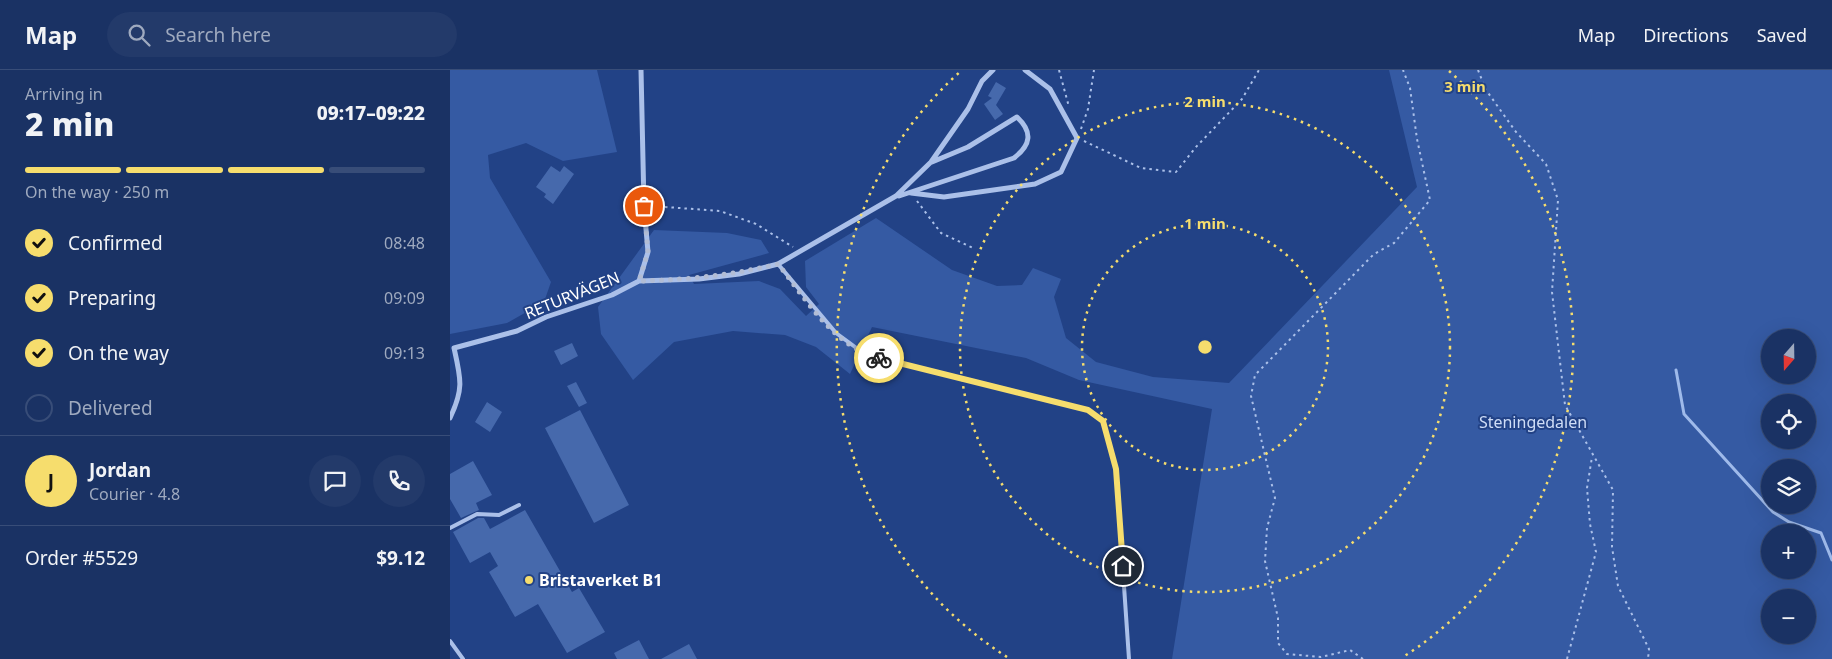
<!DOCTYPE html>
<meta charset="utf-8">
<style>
:root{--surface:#1a3264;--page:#233a6a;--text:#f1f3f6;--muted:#9faabf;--line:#384d78;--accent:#f6dd6d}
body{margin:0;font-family:"Noto Sans",sans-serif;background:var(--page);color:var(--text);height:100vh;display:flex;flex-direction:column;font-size:19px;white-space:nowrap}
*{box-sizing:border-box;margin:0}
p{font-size:16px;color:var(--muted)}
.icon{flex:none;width:28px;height:28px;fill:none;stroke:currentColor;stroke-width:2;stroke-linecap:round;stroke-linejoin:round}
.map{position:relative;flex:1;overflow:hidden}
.panel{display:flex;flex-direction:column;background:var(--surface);width:450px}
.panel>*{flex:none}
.needle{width:32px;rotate:200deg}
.controls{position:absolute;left:1311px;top:259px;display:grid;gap:10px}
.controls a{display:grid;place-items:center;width:55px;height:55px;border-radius:50%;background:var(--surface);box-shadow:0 5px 20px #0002,0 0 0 1px var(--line);font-size:25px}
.pin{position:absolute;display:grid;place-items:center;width:42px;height:42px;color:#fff;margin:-21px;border:2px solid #fff;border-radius:50%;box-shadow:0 1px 5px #0007}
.courier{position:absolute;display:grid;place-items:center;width:50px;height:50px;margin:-25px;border:4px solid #f6dd6d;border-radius:50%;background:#fff;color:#222;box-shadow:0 1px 6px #0007}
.summary em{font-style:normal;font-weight:800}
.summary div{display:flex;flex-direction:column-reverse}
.summary{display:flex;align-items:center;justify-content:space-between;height:85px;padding:0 25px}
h1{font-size:32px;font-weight:800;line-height:38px}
.bar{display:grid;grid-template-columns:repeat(4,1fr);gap:8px 5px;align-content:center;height:60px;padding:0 25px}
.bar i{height:6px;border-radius:4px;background:var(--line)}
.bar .on{background:var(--accent)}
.bar p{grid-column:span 4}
.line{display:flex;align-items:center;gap:12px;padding:0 25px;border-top:1px solid var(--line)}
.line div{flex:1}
.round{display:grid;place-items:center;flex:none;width:52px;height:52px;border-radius:26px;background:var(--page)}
ol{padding:0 25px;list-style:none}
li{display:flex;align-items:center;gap:15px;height:55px}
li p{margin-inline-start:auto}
li .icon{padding:5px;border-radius:50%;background:var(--accent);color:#111;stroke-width:4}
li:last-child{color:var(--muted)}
li i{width:28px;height:28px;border:2px solid var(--line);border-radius:50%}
header{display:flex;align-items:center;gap:30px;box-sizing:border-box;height:70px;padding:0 25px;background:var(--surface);border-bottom:1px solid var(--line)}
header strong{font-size:24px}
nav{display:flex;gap:28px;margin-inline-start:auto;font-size:18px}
.search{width:350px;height:45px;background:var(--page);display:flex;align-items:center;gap:12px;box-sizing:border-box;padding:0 18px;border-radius:28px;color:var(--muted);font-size:19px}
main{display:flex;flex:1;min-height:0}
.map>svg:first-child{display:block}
.green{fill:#355aa3;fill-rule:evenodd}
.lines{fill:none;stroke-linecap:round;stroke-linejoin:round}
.stream{stroke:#9fbaea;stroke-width:3}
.building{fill:#4669ac}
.path{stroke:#abc0e9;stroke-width:2;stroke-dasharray:2.5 4;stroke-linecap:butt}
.lane{stroke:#abc0e9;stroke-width:4}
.street{stroke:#abc0e9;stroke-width:5}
.done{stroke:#b2bdd5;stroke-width:5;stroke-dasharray:0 9}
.route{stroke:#f6dd6d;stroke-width:6}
.ring{fill:none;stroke:#f6dd6d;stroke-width:2.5;stroke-dasharray:2.5 5}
.poi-dot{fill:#f6dd6d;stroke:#224286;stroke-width:2}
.labels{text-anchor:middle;stroke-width:4;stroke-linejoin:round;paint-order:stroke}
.street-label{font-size:16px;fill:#fff;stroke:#224286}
.park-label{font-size:16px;fill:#cfddf7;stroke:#224286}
.poi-label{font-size:16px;font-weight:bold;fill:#fff;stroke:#224286;text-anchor:start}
.centre{fill:#f6dd6d;stroke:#224286;stroke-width:2.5}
.ring-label{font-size:15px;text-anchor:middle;font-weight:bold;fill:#f6dd6d;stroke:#224286;stroke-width:4;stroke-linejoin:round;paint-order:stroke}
</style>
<header>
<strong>Map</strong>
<div class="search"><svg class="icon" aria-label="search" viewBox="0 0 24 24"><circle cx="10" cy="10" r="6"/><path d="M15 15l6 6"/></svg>Search here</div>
<nav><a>Map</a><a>Directions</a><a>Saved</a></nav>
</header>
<main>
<section class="panel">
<div class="summary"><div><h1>2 min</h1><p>Arriving in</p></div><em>09:17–09:22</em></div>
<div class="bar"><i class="on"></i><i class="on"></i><i class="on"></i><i></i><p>On the way · 250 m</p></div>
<ol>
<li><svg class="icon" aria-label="check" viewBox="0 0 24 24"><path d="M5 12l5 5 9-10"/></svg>Confirmed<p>08:48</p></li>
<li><svg class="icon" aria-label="check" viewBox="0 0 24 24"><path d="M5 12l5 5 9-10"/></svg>Preparing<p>09:09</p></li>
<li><svg class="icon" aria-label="check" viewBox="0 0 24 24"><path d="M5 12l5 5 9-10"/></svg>On the way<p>09:13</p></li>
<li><i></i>Delivered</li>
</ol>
<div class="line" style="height:90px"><b class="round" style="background:var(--accent);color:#111">J</b><div><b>Jordan</b><p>Courier · 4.8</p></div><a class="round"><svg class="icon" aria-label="chat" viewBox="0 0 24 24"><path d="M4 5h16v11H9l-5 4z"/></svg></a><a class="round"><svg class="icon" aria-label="phone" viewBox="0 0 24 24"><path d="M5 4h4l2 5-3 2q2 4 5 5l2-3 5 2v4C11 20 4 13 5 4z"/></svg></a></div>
<div class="line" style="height:65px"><div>Order #5529</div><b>$9.12</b></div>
</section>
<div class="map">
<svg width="1382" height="589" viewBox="0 0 1382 589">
<rect width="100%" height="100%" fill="#224286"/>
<path class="green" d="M0 0H147L167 82 113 91 76 73 38 85 40 108 101 212 94 232 57 253 0 264Z
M939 0H1382V589H722L762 339 629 310 576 288 422 257 400 304 366 277 335 265 283 261 224 272 183 310 151 264 148 237 204 160 277 163 311 170 319 183 239 205 244 214 309 211 330 219 356 246 369 234 356 217 355 191 426 148 502 200 547 216 572 215 583 198 611 209 604 227 616 268 646 292 703 307 779 313 967 117ZM1320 268H1358V305H1320ZM1320 332H1358V370H1320ZM1320 398H1358V435H1320ZM1320 462H1358V500H1320ZM1320 528H1358V565H1320Z"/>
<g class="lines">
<path class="stream" d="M1226 300 1234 344 1323 442 1339 452 1371 463 1382 490"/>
</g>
<path class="building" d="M546 12 556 18 546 35 553 44 545 50 534 34 542 28 538 26Z
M101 96 110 102 114 96 124 104 103 134 94 127 96 124 86 117Z
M122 273 128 286 111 295 104 281Z
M126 312 137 333 129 337 117 316Z
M37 332 52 342 40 362 25 352Z
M130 340 179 435 144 453 95 358Z
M23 391 42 425 26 433 29 440 11 448 0 429V404Z
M75 440 122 522 129 518 155 562 117 583 88 534 65 547 39 502 48 496 40 482 20 493 3 462 28 448H34L40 459Z
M189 570 199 589H167L164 583Z
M239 574 247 589H211Z"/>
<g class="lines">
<path class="path" d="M609 0 619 37
M1028 0 1036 20 1066 62 1096 94 1108 130 1102 222 1115 335 1163 420 1162 477 1168 516 1199 579 1198 589
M631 59 638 39 644 0
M634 71 691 98 726 102 746 77 792 29 809 0
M467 131 491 163 523 178
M202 136 270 141 306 154 343 177
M913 589 900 580 871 587 837 584 828 573V548L815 491 817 458 825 428 801 326 805 305 924 184 944 173 980 130 967 69 960 18 953 0
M1117 589 1146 482 1140 454 1137 418 1142 387"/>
<path class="lane" d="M328 194 386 263 416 285 638 340 653 351 666 399 679 589
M0 458 27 444 49 445 69 435
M0 571 13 589"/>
<path class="street" d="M461 123 494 127 585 114 611 102 627 68 600 19 575 0
M449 126 564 88C581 75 583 62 567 47L518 77 482 92
M189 211 249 209 289 204 328 194 446 126 481 92 518 39 532 11 543 0
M0 348C14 319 11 309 4 278L67 261 96 247 162 225 189 211 198 182 194 136 191 0"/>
</g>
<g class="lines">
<path class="done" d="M194 136 198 182 189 211C237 210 282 205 328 194 356 229 384 277 429 288"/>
<path class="route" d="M429 288 638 340 653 351 666 399 673 496"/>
</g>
<g class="ring">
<circle cx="755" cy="277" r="123"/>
<circle cx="755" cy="277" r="245"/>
<path d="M557 587A368 368 0 0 1 511 1M999 1A368 368 0 0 1 953 587"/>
</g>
<circle class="poi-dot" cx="79" cy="510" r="5"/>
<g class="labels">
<g class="street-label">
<text transform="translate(122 225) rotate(-22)" y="6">RETURVÄGEN</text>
</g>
<g class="park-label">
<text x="1083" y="358">Steningedalen</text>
</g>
<g class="poi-label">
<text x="89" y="516">Bristaverket B1</text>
</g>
</g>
<circle cx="755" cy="277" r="8" class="centre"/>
<g class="ring-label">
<text x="1015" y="22">3 min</text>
<text x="755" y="37">2 min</text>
<text x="755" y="159">1 min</text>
</g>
</svg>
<div class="controls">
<a><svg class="needle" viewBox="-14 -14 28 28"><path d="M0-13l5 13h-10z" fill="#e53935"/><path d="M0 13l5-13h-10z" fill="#9faabf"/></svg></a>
<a><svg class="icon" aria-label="locate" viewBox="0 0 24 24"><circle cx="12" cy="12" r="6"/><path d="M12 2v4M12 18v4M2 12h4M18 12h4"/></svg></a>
<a><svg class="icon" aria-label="layers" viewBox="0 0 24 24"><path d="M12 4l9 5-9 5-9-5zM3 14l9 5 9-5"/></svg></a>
<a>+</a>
<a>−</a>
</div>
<div class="pin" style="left:194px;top:136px;background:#ea580c"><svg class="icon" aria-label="bag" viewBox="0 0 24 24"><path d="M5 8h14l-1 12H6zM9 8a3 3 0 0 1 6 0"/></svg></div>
<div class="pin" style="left:673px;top:496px;background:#1f2937"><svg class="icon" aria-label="home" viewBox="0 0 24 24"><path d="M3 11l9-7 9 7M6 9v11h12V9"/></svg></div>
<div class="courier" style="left:429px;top:288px"><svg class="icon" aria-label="bike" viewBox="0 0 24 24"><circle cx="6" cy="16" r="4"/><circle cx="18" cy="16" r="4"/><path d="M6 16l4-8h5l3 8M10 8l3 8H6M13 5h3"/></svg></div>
</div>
</main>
